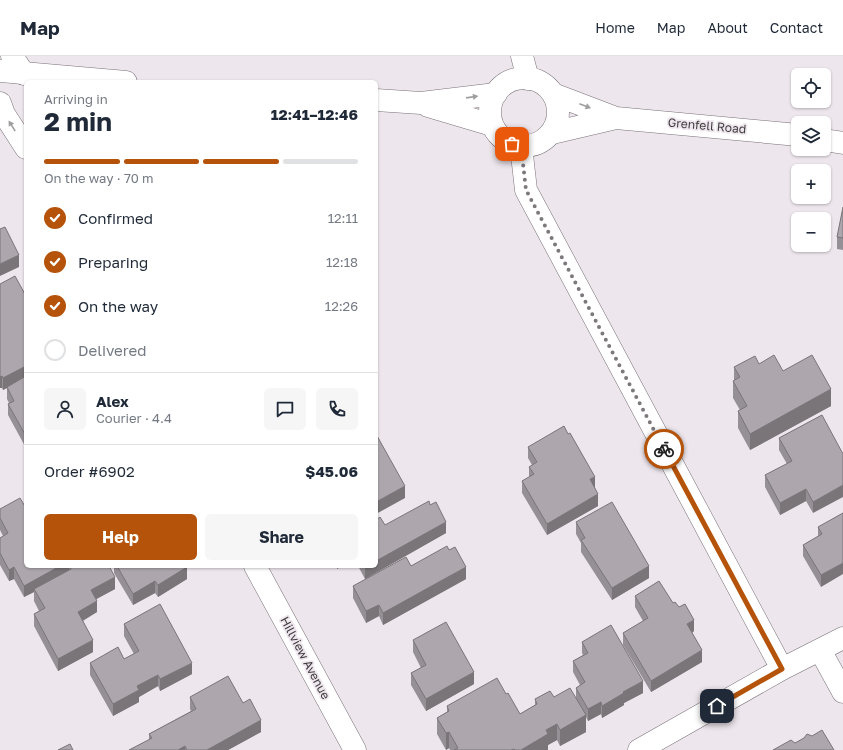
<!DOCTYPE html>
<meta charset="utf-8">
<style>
:root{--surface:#fff;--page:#f6f6f7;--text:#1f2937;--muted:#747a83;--line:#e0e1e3;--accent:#b45309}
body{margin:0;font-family:"Golos Text",sans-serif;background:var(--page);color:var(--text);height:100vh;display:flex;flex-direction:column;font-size:15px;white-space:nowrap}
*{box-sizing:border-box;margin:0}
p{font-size:13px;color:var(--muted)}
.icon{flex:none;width:22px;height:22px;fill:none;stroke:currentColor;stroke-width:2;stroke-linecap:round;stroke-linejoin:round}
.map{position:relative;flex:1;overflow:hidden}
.side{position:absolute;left:24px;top:24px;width:354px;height:488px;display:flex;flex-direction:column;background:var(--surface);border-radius:6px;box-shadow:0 1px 3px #0004}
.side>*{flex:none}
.buttons{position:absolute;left:791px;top:12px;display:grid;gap:8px}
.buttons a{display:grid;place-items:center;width:40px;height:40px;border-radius:6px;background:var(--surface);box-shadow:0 1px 3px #0004;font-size:20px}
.pin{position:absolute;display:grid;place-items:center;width:34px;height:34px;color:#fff;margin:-17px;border-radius:8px;box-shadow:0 2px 6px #0006}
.courier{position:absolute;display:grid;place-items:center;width:40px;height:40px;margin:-20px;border:3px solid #b45309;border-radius:50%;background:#fff;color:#222;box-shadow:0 1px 5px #0007}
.overview em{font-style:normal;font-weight:700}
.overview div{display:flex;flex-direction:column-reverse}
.overview{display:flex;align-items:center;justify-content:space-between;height:68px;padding:0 20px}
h1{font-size:26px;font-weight:700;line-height:30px}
.bar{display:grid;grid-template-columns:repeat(4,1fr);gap:6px 4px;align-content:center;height:48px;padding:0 20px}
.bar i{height:5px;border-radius:3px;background:var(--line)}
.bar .on{background:var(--accent)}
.bar p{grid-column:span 4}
.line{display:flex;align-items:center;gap:10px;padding:0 20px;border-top:1px solid var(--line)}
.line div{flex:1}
.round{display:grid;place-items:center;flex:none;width:42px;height:42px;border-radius:6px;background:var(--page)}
ol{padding:0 20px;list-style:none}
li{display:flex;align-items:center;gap:12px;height:44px}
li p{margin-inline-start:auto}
li .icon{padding:4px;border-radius:50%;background:var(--accent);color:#fff;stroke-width:4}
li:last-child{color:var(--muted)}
li i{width:22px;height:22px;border:2px solid var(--line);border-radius:50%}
.primary-button{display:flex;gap:8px;margin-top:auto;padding:8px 20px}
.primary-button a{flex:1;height:46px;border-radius:6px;background:var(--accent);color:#fff;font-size:16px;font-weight:700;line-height:46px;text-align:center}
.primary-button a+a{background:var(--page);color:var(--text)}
header{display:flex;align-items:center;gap:24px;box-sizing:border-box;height:56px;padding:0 20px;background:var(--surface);border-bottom:1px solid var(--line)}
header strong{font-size:19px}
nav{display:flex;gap:22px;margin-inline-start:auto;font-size:14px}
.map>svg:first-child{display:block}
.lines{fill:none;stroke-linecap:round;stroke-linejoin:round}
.street-casing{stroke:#797278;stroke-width:23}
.secondary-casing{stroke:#797278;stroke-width:23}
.street{stroke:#fff;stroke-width:22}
.secondary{stroke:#fff;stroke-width:22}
.wall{fill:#959095}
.shaded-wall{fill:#797579}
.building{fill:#ada7ad;stroke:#797579}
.oneway{fill:#9f9e9f}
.done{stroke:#7c787c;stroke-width:4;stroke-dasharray:0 7.2}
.route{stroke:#b45309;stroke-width:5}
.labels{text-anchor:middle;stroke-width:3.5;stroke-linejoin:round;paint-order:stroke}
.street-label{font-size:12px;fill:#3f3c3f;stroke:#eee6ed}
</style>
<header>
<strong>Map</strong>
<nav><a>Home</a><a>Map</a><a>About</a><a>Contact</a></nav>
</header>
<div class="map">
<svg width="843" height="694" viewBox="0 0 843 694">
<rect width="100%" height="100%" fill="#eee6ed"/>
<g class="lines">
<defs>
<path id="street" d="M12 0 24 18
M522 0 528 23
M0 47 4 58 26 92
M521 90 526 134 782 613
M255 510 355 694
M820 594 843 636
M639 694 782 613 843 582"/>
<path id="secondary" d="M0 15 126 26
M490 56a34 34 0 1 1 68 0a34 34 0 1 1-68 0Z
M553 38 616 62 798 79
M376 44 421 47 496 38
M428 50 492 69
M552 77 616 62
M824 84 843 87"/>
</defs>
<use href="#street" class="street-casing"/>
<use href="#secondary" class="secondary-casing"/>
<use href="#street" class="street"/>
<use href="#secondary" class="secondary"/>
</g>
<path class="wall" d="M843 151V194L837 193V181Z
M0 228 26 240V392L8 359V348L9 347 7 343V332L3 334 2 332H0Z
M759 308 783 315 831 350 750 394 738 372V355L740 354 733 342V325H734V311Z
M822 359 813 457 806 445 780 459 765 431V419L787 408 779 394V382Z
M528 391 595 432 598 450 547 479 522 437V425L529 421V411L532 409 528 402Z
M430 449 446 477 365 523 358 510H376L385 469Z
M0 453 26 510H69V514V510L115 533 96 543 97 556 83 565 93 596 58 615 34 570V558L39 555 34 545V536L24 541 14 523 9 525 0 509V482L3 480 0 474Z
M843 457 821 531 803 500V489L818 480V471Z
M576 466 649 522 612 544 581 496V487L576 478Z
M114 510H186L187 523 158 541 155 537 133 549 114 517Z
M411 510 466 523 383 569 379 560 366 567 353 542V530Z
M635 540 673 547 694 575 692 577 702 606 651 636 623 589V577L643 565 635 551Z
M124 568 192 618 160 635 158 630 139 641V646L113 660 90 619V607L124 603 134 598 124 580Z
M413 584 474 628 426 655 411 629V617L421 612 413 596Z
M582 586 643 637 624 647V649L602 662 601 658 588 665 586 661V676L560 690 557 684 548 689V694H450L449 692 446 694 437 678V662L447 656V650L506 638 520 658 535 649V643L554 641 576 643V632L580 629 573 616V605L583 599 582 597Z
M190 641 243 647 261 676 228 694H129L149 684V678L191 655 190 653Z"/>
<path class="shaded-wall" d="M19 199V211L0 220V208Z
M26 310V322L3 334V322Z
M2 320V332H0V321Z
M831 333V350L750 394V378Z
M595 421V432L590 435V423Z
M843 429V441L813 457V446Z
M405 430V442L376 458V446Z
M806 433V445L780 459V447Z
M598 438V450L547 479V468Z
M446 466V477L365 523V511L367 510H376V505Z
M843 507V518L821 531V519Z
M60 510H69V517L34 533V536L24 541V530Z
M337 510H342L337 513Z
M649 510V522L612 544V532Z
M14 511V523L9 525V514Z
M187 511V523L158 541V529Z
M466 511V523L383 569V557Z
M115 521V533L91 546V534Z
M155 525V537L133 549V538Z
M97 545V556L78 567V556Z
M379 549V560L366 567V555Z
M694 564V575L687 580V568Z
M93 584V596L58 615V603Z
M702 594V606L651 636V625Z
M192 607V618L160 635V623Z
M474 616V628L426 655V643Z
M158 619V630L139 641V646L113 660V648L137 630Z
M643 625V637L624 647V649L602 662V650L623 636Z
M601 646V658L588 665V653Z
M586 659V676L560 690V674Z
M261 664V676L228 694H207Z
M557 668V684L548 689V694H521L546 674Z
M449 676V692L446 694V677Z
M185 690V694H178Z"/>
<path class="building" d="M843 151V182L837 181Z
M5 171 19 199 0 208V173Z
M15 220 26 240V310L3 322 2 320 0 321V228Z
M774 299 783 315 812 299 831 333 750 378 738 355 747 350 733 325 740 321 734 311 755 300 759 308Z
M26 320V380L8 348 14 345 7 331Z
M822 359 843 398V429L813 446 806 433 780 447 765 419 792 405 779 382Z
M564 370 568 378 570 377 595 421 590 423 598 438 547 468 522 425 534 418 529 411 537 406 528 391Z
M376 378 405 430 376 446Z
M20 442 26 452V510H60L24 530 14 511 9 514 0 497V482L8 477 0 462V453Z
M429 445 430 449 436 446 446 466 376 505V464L380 461 385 469Z
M612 446 649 510 612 532 581 484 585 482 576 466Z
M843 457V507L821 519 803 489 822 478 818 471Z
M447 490 449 494 455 491 466 511 383 557 379 549 366 555 353 530 406 501 411 510Z
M70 510H109L115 521 91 534 97 545 78 556 93 584 58 603 34 558 45 552 34 533 71 513Z
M117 510H186L187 511 158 529 155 525 133 538Z
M659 525 673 547 675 546 679 551 685 548 694 564 687 568 702 594 651 625 623 577 648 562 635 540Z
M160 548 192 607 160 623 158 619 137 630 139 634 113 648 90 607 118 591 124 603 139 595 124 568Z
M446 566 474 616 426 643 411 617 426 609 413 584Z
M611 569 643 625 623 636 624 637 602 650 601 646 588 653 576 632 585 626 573 605 588 597 582 586Z
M228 620 243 647 250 643 261 664 207 694H187L185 690 178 694H129L152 682 149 678 196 653 190 641Z
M497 622 506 638 508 637 520 658 537 648 535 643 550 635 554 641 570 632 586 659 560 674 557 668 546 674 548 678 521 694H515L514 693 511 694H454L458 692 449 676 446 677 437 662 449 655 447 650Z
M822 674 834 694H773L791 684 795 687 804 682 807 678 812 680Z
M70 688 73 694H58Z"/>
<defs><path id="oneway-solid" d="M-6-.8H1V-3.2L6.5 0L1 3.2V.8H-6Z"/></defs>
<g class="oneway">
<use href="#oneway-solid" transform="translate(472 41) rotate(-8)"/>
<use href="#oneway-solid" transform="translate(585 50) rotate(21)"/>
<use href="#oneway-solid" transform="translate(12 70) rotate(-122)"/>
</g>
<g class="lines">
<path class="done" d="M512 88 521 90 526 134 664 393"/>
<path class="route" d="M664 393 782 613 717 650"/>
</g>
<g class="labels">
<g class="street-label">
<text transform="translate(707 70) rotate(5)" y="4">Grenfell Road</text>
<text transform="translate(305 602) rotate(62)" y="4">Hillview Avenue</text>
</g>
</g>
</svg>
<div class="buttons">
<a><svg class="icon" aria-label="locate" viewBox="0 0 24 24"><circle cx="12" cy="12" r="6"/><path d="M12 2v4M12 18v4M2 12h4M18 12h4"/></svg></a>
<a><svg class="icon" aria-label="layers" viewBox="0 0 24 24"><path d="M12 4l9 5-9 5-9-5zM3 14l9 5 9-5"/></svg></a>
<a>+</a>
<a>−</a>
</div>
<div class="pin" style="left:512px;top:88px;background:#ea580c"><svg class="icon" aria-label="bag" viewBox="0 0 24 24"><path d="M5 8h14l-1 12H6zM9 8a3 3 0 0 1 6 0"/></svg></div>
<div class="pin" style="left:717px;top:650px;background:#1f2937"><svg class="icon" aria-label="home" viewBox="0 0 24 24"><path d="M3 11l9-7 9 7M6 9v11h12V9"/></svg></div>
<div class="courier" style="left:664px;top:393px"><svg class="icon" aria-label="bike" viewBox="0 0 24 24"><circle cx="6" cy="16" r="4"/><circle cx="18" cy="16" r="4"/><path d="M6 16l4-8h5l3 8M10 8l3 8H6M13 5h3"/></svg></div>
<section class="side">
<div class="overview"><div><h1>2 min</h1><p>Arriving in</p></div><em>12:41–12:46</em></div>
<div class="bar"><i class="on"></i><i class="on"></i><i class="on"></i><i></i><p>On the way · 70 m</p></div>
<ol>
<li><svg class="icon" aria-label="check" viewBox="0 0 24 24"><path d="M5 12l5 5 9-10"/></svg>Confirmed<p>12:11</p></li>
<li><svg class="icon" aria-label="check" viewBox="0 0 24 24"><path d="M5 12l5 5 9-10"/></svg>Preparing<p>12:18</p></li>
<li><svg class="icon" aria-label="check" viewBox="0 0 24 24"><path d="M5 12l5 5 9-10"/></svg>On the way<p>12:26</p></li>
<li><i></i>Delivered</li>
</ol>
<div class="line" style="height:72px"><a class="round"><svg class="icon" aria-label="person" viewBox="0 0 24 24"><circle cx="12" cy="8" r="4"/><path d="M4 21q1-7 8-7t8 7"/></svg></a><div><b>Alex</b><p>Courier · 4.4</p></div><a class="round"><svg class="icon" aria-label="chat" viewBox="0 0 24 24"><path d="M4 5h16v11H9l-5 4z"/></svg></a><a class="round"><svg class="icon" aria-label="phone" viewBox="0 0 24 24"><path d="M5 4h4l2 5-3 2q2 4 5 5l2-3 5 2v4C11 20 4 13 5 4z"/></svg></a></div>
<div class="line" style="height:52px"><div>Order #6902</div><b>$45.06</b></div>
<div class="primary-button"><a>Help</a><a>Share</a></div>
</section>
</div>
